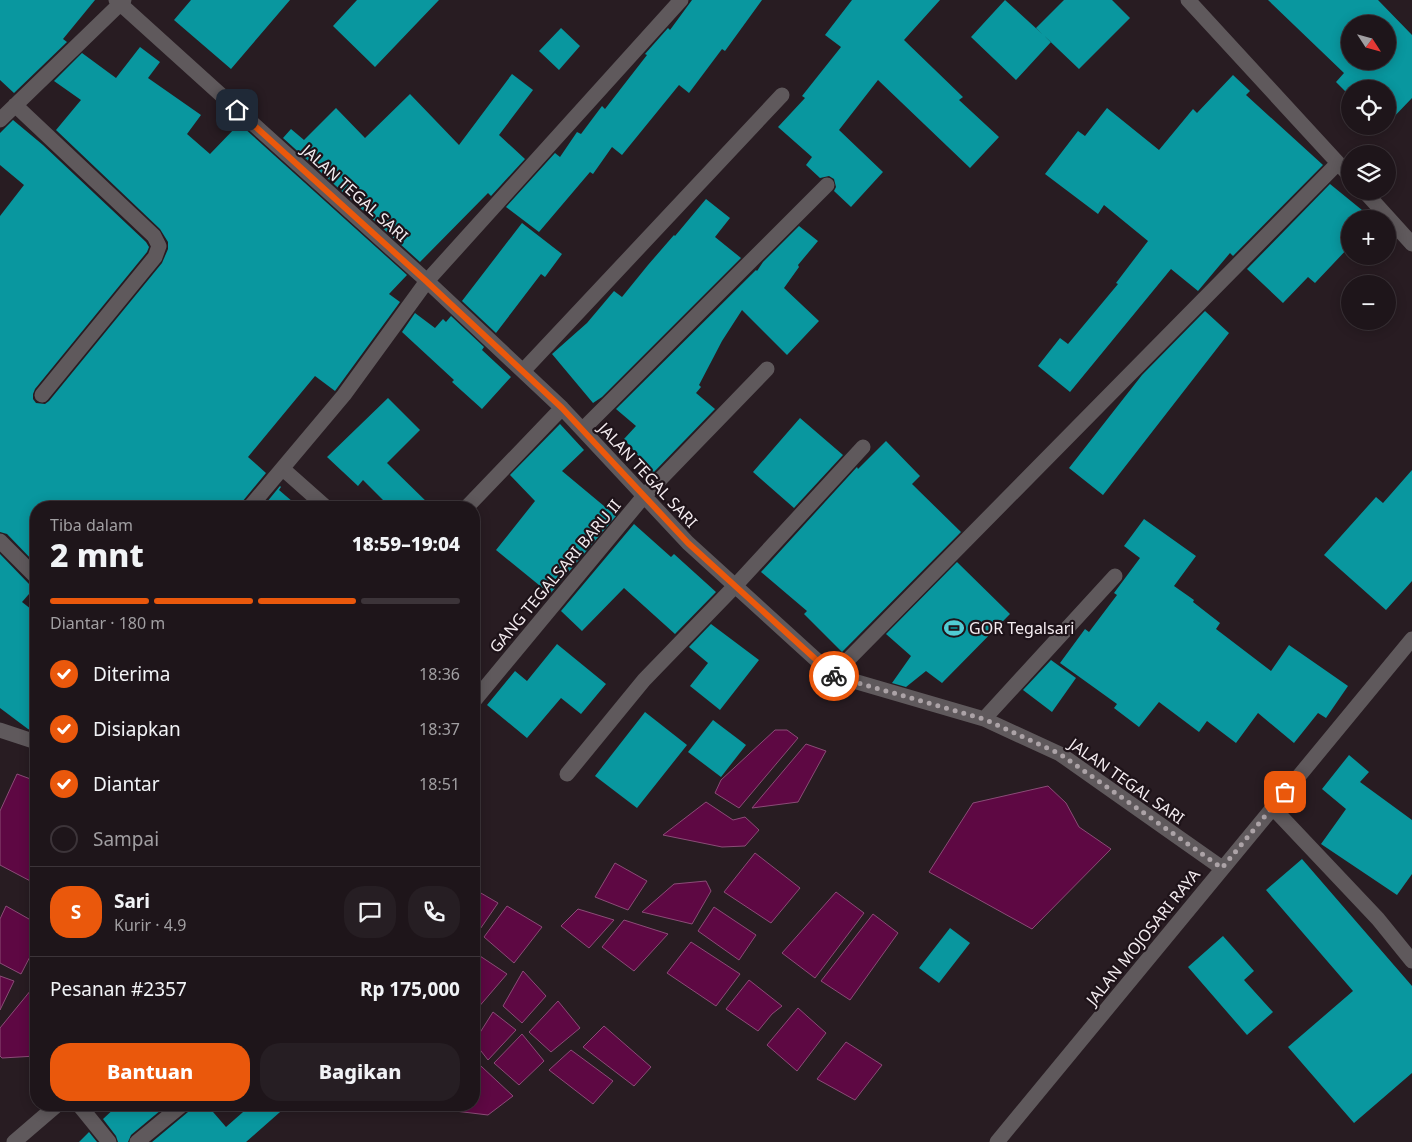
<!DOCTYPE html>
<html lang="id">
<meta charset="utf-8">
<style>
:root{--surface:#1e151a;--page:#261e23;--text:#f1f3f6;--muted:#a19fa2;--line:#3c3439;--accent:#ea580c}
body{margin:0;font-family:"Noto Sans",sans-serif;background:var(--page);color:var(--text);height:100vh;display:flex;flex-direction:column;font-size:19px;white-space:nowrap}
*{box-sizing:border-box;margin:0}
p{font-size:16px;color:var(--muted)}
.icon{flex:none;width:28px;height:28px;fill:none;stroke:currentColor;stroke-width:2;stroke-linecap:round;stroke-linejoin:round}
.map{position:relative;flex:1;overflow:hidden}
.details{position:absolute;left:30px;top:501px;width:450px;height:610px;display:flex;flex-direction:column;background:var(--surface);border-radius:20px;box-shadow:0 2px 12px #0003,0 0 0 1px var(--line)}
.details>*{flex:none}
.needle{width:32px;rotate:126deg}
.fabs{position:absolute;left:1341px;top:15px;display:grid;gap:10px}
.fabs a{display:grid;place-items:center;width:55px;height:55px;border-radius:50%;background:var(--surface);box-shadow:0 2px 12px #0003,0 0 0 1px var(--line);font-size:25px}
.pin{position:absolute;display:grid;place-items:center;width:42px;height:42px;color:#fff;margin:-21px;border-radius:10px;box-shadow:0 2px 8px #0006}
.courier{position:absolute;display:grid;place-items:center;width:50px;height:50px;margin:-25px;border:4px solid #ea580c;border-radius:50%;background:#fff;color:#222;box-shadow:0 1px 6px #0007}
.headline em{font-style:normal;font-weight:800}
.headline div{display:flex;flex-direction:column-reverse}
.headline{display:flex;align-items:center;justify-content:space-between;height:85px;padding:0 20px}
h1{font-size:32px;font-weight:800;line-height:38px}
.bar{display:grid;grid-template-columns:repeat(4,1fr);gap:8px 5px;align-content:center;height:60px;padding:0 20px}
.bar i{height:6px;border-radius:4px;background:var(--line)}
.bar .on{background:var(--accent)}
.bar p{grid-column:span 4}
.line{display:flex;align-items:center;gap:12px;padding:0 20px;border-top:1px solid var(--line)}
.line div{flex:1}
.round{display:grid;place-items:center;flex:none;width:52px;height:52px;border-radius:20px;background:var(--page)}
ol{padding:0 20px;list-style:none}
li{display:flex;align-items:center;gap:15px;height:55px}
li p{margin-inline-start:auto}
li .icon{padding:5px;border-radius:50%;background:var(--accent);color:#fff;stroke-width:4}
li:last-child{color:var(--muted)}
li i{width:28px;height:28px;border:2px solid var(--line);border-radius:50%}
.cta{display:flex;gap:10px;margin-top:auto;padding:10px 20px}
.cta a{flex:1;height:58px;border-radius:20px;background:var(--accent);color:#fff;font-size:20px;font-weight:800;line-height:58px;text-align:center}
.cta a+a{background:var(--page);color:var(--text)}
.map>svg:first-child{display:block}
.water{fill:#5e0843;stroke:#8b4c77}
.building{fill:#09979f;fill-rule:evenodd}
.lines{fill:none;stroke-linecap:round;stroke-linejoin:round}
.minor{stroke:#5f595c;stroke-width:15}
.done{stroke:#aca3a7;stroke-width:5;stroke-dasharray:0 9}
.route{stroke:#ea580c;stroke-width:6}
.labels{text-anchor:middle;stroke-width:4.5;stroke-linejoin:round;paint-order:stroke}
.street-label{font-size:16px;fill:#f3ebef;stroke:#1e1319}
.poi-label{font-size:16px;fill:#f3ebef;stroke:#1e1319;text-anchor:start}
</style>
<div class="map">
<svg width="1412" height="1142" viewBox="0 0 1412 1142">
<rect width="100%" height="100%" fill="#281c22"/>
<path class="water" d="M775 730H787L798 738 739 808 715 793 721 780Z
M806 744 826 751 798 802 752 808Z
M17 774 36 781V884L0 865V811Z
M1048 786 1066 803 1079 827 1111 849 1032 929 929 872 973 803Z
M706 802 733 820 745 817 759 830 745 846 722 847 663 835Z
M755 853 800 888 771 923 724 892Z
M615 863 647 881 628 910 595 897Z
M706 881 711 891 692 924 642 912 674 884Z
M474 889 498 903 476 935 474 933Z
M836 892 864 913 815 978 782 953Z
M6 906 36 923V945L21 974 0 963V919Z
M507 906 542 927 514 963 484 937Z
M714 907 756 935 739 960 698 931Z
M578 909 614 920 589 948 561 926Z
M873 914 898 933 850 1000 821 981Z
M624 920 668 934 634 971 602 947Z
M691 942 740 974 716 1006 667 973Z
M474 952 507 974 477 1009 474 1007Z
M523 971 546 996 522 1023 503 1006Z
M0 976 14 981 0 1010Z
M749 980 782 1006 772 1014 758 1031 726 1009Z
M31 990 36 994V1056L2 1058 0 1056V1028Z
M558 1001 580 1028 551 1052 529 1032Z
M798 1008 826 1033 797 1071 767 1045Z
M493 1012 516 1030 488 1060 474 1042Z
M604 1026 651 1067 634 1086 583 1047Z
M522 1034 544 1061 519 1085 494 1063Z
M846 1042 882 1065 855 1100 817 1079Z
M571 1050 613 1081 593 1104 549 1070Z
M474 1061 482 1067 513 1096 488 1115 430 1108 431 1105H474Z"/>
<path class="building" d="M0 0H95L63 39 67 42 14 93 0 80Z
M191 0H290L231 69 174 20Z
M357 0H439L375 67 333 26Z
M692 0H762L725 51 722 49 689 93 679 85 622 155 612 147 593 174 590 172 539 232 506 207 555 153 560 157 577 132 581 134 602 106 605 109 647 55 645 54 668 28 670 30Z
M852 0H940L904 40 963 97 959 100 999 137 970 168 878 80 839 130 883 172 851 207 834 191 836 187 834 179 829 176 820 178 806 165 812 157 778 127 805 98 802 96 841 47 825 35Z
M1005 0 1051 42 1016 80 971 37Z
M1064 0H1112L1130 18 1079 69 1036 28Z
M1268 0H1378L1412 35V98L1388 123V89H1350V96L1336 82 1344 73ZM1350 24H1388V61H1350Z
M561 28 580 46 559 70 539 51Z
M140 47 160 62 148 78 201 115 187 134 210 154 237 126 241 129 243 127 407 275 389 294 400 302 335 391 315 376 248 457 266 473 242 502 240 508H36V564L7 534 0 532V216L24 185 0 165V133L13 120 43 145 146 242 149 247 147 252 35 389 33 394V399L36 403 45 404 49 401 162 263 168 249V242L160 229 56 130 81 100 54 81 82 53 116 78Z
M512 74 533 90 499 135 525 159 491 196 488 193 420 262 283 138 291 129 304 140 336 108 365 138 410 94 459 145Z
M1233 75 1250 91 1246 95 1323 165 1233 256 1230 253 1198 291 1171 269 1070 392 1038 366 1060 338 1068 344 1118 284 1116 283 1148 241 1104 205 1098 214 1045 174 1078 131 1085 136 1107 108 1159 150 1193 109 1197 113Z
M1330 184 1373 219H1350V246L1315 283 1308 277 1283 303 1247 269Z
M706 199 730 218 715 237 741 258 602 397 593 403 552 354 587 323 614 291 622 297 648 265 674 235 675 236Z
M522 223 562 254 545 277 541 274 496 333 462 301Z
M799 226 818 241 798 265 799 267 784 288 819 321 787 355 742 310 722 341 699 385 701 387 696 393 715 409 653 473 624 439 636 426 616 409 756 270 757 271 763 262Z
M1205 311 1229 333 1103 495 1069 468 1142 375Z
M415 313 435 328 443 319 446 322 451 316 484 347 482 350 511 377 482 409 452 382 454 380 402 332Z
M388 398 420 430 387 463 433 508H391L363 480 358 486 327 457Z
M800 418 843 455 794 508 753 472Z
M560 424 584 450 562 471 616 516 550 594 496 550 535 501 510 475Z
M886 441 920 476 912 484 961 532 842 652 804 614 807 611 761 572 857 467 858 469Z
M1412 470V581L1386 610 1324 555 1376 497 1383 503Z
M280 486 281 487 279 490 300 508H262Z
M1144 519 1196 556 1174 586 1194 600 1193 602 1220 623 1216 629 1271 671 1289 645 1348 686 1326 718 1318 713 1294 743 1258 713 1236 743 1207 721 1199 732 1159 702 1139 727 1114 708 1117 704 1060 663 1085 629 1089 632 1117 595 1114 593 1140 558 1124 546Z
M634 524 671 557 674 554 716 592 675 634 624 588 582 631 561 611Z
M0 554 29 584 36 586 22 602 36 613V732L28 729 0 708Z
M957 562 1010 614 942 683 926 671 906 687 892 683 911 656 886 634Z
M711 624 759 660 720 710 690 686 708 663 689 647Z
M557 644 606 684 581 714 561 698 527 738 487 705 515 671 527 681Z
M1051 660 1076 678 1052 712 1023 690Z
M645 712 687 745 637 808 595 776Z
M713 720 746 745 721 777 688 752Z
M1349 755 1369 772 1360 782 1412 820V874L1397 895 1321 844 1346 809 1322 789Z
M1302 859 1412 986V1073L1354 1123 1288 1047 1353 991 1266 890Z
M950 928 970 943 939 983 919 968Z
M1223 936 1254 971 1244 980 1273 1012 1247 1035 1188 967Z
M118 1105H167L131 1135 128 1142H118L116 1136 103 1119Z
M191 1105H207L226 1127 251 1105H288L246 1142H152L188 1112Z
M89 1132 97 1142H79Z"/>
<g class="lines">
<path class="minor" d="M116 0 427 281 562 408 688 543 833 675 984 719 1060 754 1222 868
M1188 0 1350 176
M15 105 154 236 159 246 155 257 42 395
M0 120 124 0
M1364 191 1412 244
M523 371 782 95
M583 429 827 185
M283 469 327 508
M249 508 344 395 427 281 681 0
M466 508 562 408
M0 541 36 577
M833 675 1338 163
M474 701 644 496 767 369
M984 719 1115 576
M0 730 36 742
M567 774 644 680 735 586 863 447
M1273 808 1378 919 1412 961
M79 1105 109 1142
M14 1142 57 1105
M137 1142 182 1105
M997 1142 1412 639"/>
</g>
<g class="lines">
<path class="done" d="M834 676 984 719 1060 754 1222 868 1285 792"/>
<path class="route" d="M237 110 426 281 562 408 688 543 834 676"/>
</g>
<defs>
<symbol id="stadium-bare" viewBox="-9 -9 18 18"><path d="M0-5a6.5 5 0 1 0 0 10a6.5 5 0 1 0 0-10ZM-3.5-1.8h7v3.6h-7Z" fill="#51ccd4" stroke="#1e1319" stroke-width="2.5" paint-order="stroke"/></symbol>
</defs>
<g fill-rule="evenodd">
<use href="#stadium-bare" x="940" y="614" width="28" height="28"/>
</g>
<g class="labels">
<g class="street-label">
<text transform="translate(355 193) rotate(42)" y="6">JALAN TEGAL SARI</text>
<text transform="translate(648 475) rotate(47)" y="6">JALAN TEGAL SARI</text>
<text transform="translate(555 576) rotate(-50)" y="6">GANG TEGALSARI BARU II</text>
<text transform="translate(1127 781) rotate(35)" y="6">JALAN TEGAL SARI</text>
<text transform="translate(1143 937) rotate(-51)" y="6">JALAN MOJOSARI RAYA</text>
</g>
<g class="poi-label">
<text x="969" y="634">GOR Tegalsari</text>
</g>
</g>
</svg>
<div class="fabs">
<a><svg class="needle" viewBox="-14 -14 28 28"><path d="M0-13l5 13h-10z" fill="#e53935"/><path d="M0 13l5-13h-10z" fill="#a19fa2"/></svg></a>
<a><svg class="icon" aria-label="locate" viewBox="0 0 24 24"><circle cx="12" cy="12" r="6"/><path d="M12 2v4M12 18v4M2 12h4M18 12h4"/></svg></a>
<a><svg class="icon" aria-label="layers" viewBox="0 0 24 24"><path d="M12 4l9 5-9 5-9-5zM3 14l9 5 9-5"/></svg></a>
<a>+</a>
<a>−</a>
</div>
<div class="pin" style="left:1285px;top:792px;background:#ea580c"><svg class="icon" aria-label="bag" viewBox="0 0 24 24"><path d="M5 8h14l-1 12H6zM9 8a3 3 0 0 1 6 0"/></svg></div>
<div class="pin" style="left:237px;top:110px;background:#1f2937"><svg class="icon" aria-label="home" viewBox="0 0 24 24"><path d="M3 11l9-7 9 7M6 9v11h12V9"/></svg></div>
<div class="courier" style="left:834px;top:676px"><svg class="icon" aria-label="bike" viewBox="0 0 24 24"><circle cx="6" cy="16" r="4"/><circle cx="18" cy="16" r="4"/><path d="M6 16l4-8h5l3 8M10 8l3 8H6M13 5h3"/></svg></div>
<section class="details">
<div class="headline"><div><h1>2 mnt</h1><p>Tiba dalam</p></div><em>18:59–19:04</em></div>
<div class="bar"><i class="on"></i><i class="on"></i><i class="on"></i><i></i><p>Diantar · 180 m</p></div>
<ol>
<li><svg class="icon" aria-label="check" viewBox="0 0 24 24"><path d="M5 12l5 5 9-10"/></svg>Diterima<p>18:36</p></li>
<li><svg class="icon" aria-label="check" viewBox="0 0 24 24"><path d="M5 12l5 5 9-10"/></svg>Disiapkan<p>18:37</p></li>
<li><svg class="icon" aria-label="check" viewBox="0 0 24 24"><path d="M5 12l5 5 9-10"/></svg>Diantar<p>18:51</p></li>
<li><i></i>Sampai</li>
</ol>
<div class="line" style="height:90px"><b class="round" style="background:var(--accent);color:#fff">S</b><div><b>Sari</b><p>Kurir · 4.9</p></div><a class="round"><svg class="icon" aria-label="chat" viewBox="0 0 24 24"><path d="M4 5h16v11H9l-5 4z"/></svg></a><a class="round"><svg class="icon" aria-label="phone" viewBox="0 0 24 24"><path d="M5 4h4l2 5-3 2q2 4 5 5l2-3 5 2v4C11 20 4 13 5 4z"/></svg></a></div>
<div class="line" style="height:65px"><div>Pesanan #2357</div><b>Rp 175,000</b></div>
<div class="cta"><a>Bantuan</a><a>Bagikan</a></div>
</section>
</div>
